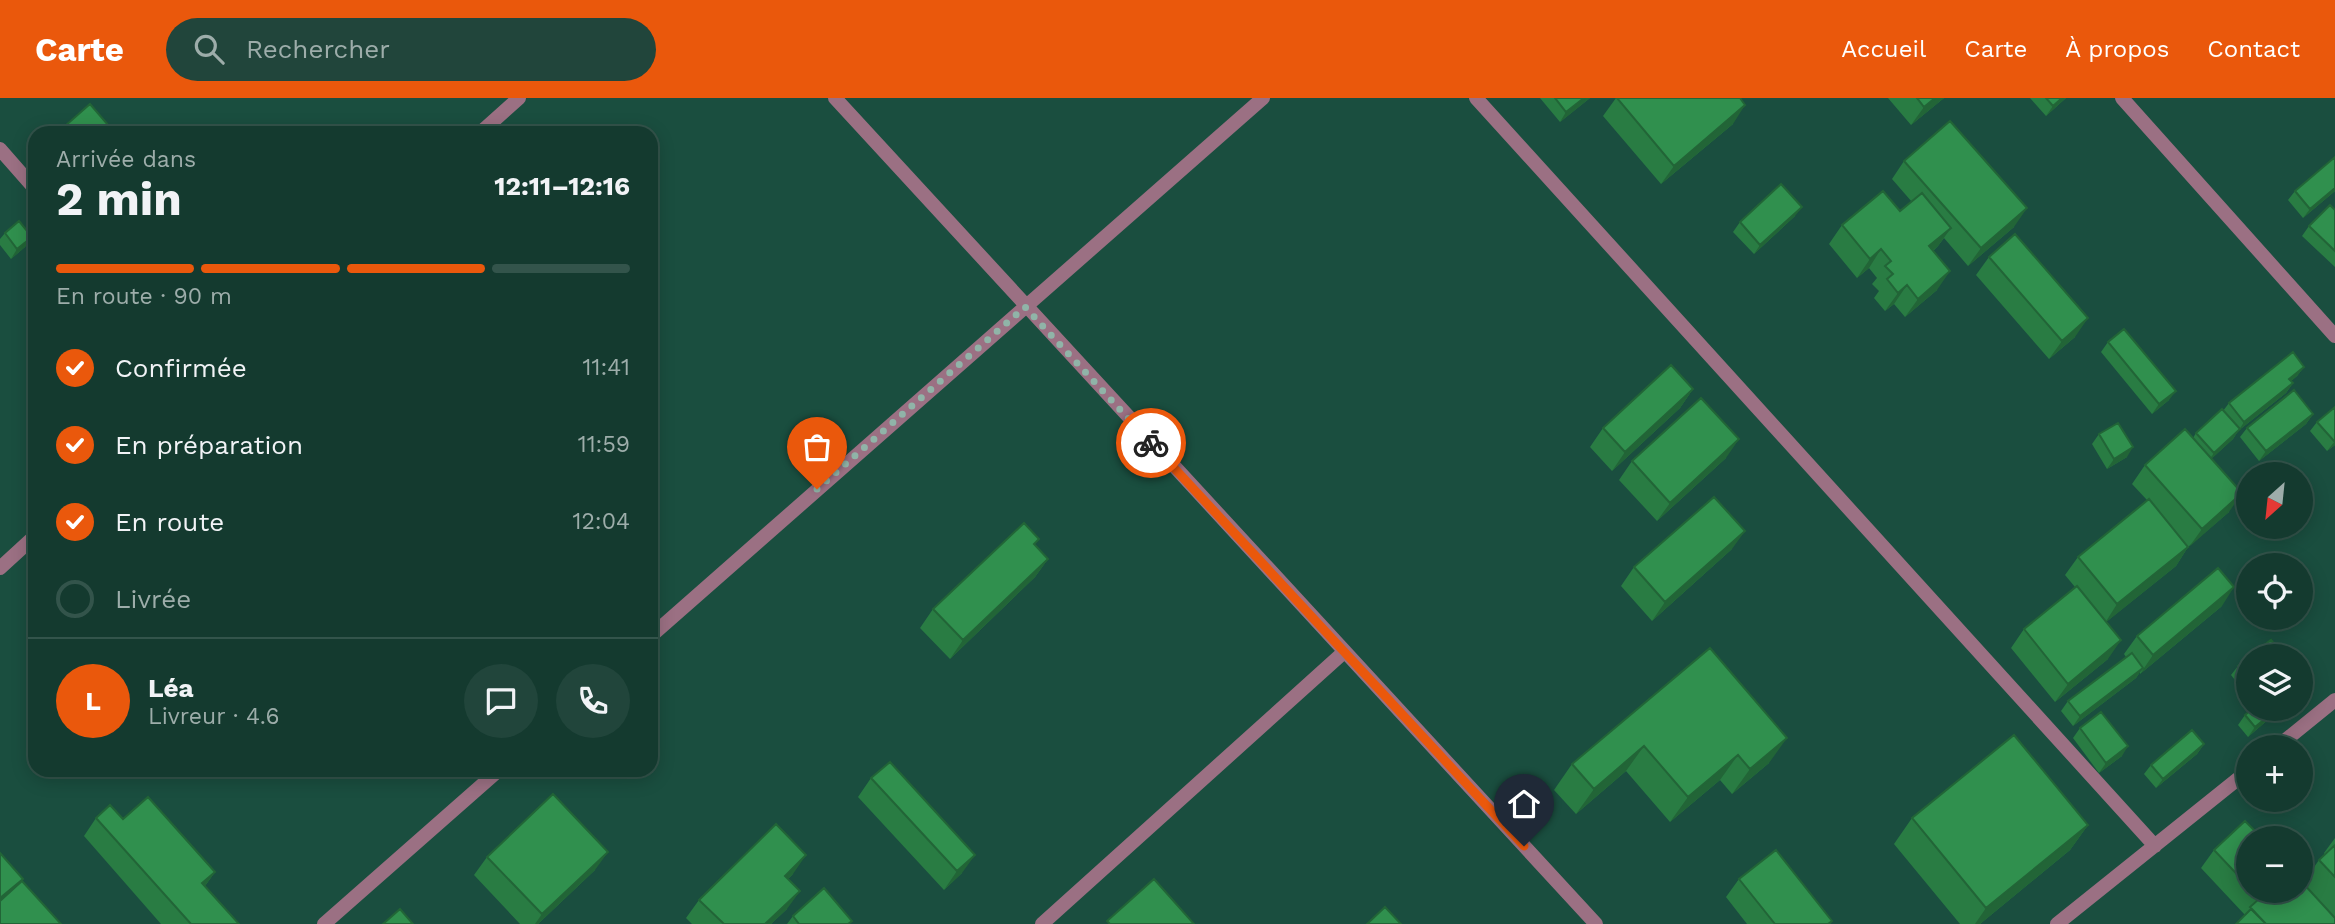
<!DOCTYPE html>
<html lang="fr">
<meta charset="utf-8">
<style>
:root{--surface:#143a2f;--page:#21453b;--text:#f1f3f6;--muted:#9dadaa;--line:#33544b;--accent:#ea580c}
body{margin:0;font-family:"Work Sans",sans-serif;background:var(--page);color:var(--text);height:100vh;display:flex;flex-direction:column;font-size:26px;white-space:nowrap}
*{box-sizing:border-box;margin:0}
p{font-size:23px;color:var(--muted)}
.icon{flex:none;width:38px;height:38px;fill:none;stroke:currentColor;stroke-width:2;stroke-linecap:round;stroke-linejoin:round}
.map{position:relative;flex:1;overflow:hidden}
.drawer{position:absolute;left:28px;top:28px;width:630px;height:651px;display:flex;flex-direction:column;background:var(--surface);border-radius:21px;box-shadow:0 4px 18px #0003,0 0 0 2px var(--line)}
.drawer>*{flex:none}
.needle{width:46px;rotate:207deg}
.tools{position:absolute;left:2236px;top:364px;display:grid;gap:14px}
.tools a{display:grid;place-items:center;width:77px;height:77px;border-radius:50%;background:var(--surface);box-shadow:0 4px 18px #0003,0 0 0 2px var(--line);font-size:35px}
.pin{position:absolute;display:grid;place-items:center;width:60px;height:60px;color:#fff;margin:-72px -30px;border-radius:50% 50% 50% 0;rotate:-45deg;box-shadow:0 0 7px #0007}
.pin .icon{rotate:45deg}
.courier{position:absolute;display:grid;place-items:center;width:70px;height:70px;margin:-35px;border:5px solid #ea580c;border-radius:50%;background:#fff;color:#222;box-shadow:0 2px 9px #0007}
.overview em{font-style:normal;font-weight:700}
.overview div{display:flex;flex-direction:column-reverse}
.overview{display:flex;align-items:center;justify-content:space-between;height:119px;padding:0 28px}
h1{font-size:46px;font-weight:700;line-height:52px}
.bar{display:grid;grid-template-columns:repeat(4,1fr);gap:10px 7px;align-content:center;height:84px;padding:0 28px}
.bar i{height:9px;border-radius:5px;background:var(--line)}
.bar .current{background:var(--accent)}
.bar p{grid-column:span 4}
.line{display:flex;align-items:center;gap:18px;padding:0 28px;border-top:2px solid var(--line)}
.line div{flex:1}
.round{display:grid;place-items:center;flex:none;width:74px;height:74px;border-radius:37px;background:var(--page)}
ol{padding:0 28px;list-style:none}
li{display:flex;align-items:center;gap:21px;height:77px}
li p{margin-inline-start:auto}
li .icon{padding:7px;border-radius:50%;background:var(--accent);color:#fff;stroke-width:4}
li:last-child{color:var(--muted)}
li i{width:38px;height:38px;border:4px solid var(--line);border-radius:50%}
header{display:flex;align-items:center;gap:42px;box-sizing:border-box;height:98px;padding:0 35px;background:var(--accent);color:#fff}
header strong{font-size:33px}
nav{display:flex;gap:38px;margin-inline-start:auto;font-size:24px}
.search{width:490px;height:63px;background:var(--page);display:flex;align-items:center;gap:18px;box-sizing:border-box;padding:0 24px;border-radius:38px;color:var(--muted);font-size:26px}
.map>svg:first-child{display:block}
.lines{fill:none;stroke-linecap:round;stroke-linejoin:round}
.street{stroke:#9b7083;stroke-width:14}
.wall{fill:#297c43}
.shaded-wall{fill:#226537}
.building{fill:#30904e;stroke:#226537;stroke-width:2}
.done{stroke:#90b4a8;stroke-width:7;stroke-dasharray:0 12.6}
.route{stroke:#ea580c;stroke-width:9}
</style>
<header>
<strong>Carte</strong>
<div class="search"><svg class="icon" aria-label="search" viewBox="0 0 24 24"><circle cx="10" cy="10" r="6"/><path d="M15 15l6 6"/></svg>Rechercher</div>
<nav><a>Accueil</a><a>Carte</a><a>À propos</a><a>Contact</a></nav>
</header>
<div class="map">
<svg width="2335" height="826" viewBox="0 0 2335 826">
<rect width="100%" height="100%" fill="#1a4e3f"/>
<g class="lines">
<path class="street" d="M835 0 1596 826
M1476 0 2155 748
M2122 0 2335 238
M480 35 519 0
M0 51 35 91
M0 470 35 438
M651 538 1263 0
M2277 649 2335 602
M324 826 499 672
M1042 826 1344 554
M2057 826 2249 672"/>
</g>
<path class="wall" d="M1540 0H1590L1560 24Z
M1616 0 1733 26 1661 86 1603 18Z
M1888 0H1944L1911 27Z
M2030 0H2066L2046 18Z
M65 28 115 35H59Z
M2335 59V93L2303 120 2288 102 2295 93Z
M1904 63 2014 129 1968 168 1944 140 1938 148 1933 153 1937 192 1905 219 1894 206 1885 213 1874 200 1879 193 1872 186 1877 180 1869 170 1857 180 1829 146 1842 127 1900 113 1912 104 1892 81Z
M2335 112V169L2302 138 2309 128Z
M1795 118 1754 156 1733 134 1740 124Z
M5 135 32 139 25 149 11 161 0 147V141Z
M1989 159 2075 239 2049 261 1976 177Z
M2108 244 2169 302 2152 316 2101 254Z
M2304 269 2297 278 2291 283 2293 285 2286 295 2238 333 2233 341 2211 361 2229 414 2188 449 2176 468 2106 524 2108 561 2055 604 2011 550 2024 531 2075 489 2065 477 2078 459 2147 402 2132 386 2145 367 2193 340 2196 335 2223 313 2229 305Z
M1693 291 1680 310 1612 373 1590 349 1603 330Z
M2335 309V347L2327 353 2310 333 2317 324Z
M2313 316 2306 326 2259 363 2240 339 2247 330Z
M2099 336 2127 359 2107 371 2092 346Z
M1726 360 1657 423 1619 382 1632 363Z
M1035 448 1048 461 1035 479 950 561 920 530 933 511Z
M1732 451 1652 523 1621 488 1634 469Z
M2222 508 2140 576V574L2136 580 2073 628 2061 613 2068 603 2126 559 2124 556 2137 538Z
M1710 550 1769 665 1732 696 1720 682 1670 724 1626 673 1576 716 1554 692 1572 666Z
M2249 559V600L2231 577 2238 568Z
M2277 611 2270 620 2248 639 2238 627 2245 617Z
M2080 630 2122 658 2099 675 2073 640Z
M2204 646 2197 656 2156 690 2144 676 2151 667Z
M871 680 962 775 944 792 858 699Z
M96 720 123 721 215 774 205 788 239 826H161L84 738Z
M1912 720 2088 727 2070 752 1980 826H1960L1894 746Z
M2249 740V793H2301L2303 785 2319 762 2325 757 2324 755 2335 740V826L2245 817 2201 770 2214 752Z
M487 759 595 772 538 826H520L474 777Z
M793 776 788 781 787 811 771 826H692L686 820 699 802Z
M1739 781 1832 823 1830 826H1747L1726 799Z
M793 818 850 826H787Z"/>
<path class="shaded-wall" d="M1584 0H1590L1560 24 1566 14Z
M1935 0H1944L1911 27 1924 9Z
M2062 0H2066L2046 18 2053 8Z
M1745 7 1733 26 1661 86 1674 68Z
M2335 90V93L2303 120 2310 111Z
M1802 109 1795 118 1754 156 1760 147Z
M2027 110 2014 129 1968 168 1981 150Z
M1951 130 1938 148 1916 166 1929 148Z
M32 139 25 149 11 161 17 151Z
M1881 151 1869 170 1857 180 1870 161Z
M1950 173 1937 192 1905 219 1918 201Z
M1907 187 1894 206 1885 213 1898 195Z
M2088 220 2075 239 2049 261 2062 243Z
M2304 269 2297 278 2282 291 2289 281Z
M2293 285 2286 295 2238 333 2233 341 2207 365 2214 355 2239 332 2244 324Z
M1693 291 1680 310 1612 373 1625 354Z
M2176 293 2169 302 2152 316 2159 306Z
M2313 316 2306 326 2259 363 2266 353Z
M1739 341 1726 360 1657 423 1670 405Z
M2335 343V347L2327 353Z
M2133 349 2127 359 2107 371 2114 361Z
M2242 395 2229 414 2189 449 2202 431Z
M1745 433 1732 451 1652 523 1665 504Z
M2188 449 2176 468 2105 525 2117 506Z
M1048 461 1035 479 950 561 963 542Z
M2234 489 2222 508 2140 576 2153 557Z
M2121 542 2108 561 2055 604 2068 586Z
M2143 570 2136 580 2073 628 2080 618Z
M2277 611 2270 620 2248 639 2255 629Z
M1787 640 1769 665 1732 696 1750 671Z
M2204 646 2197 656 2156 690 2163 681Z
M1644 648 1626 673 1576 716 1594 691Z
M2128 648 2122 658 2099 675 2106 665Z
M1738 657 1720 682 1670 724 1688 699Z
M2088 727 2070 752 1980 826H1975L1986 810Z
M608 754 595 772 538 826H535L542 816Z
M806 757 793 776 773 797 785 778Z
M975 757 962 775 944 792 957 773Z
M215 774 202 792V785Z
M23 781 10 799 0 808V800Z
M800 793 787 811 771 826H765Z"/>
<path class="building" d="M1555 0H1584L1566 14Z
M1617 0H1740L1745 7 1674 68Z
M1917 0H1935L1924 9Z
M2046 0H2062L2053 8Z
M90 6 115 35H71L65 28Z
M1950 23 2027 110 1981 150 1904 63Z
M2335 59V90L2310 111 2295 93Z
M1781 86 1802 109 1760 147 1740 124Z
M1883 93 1900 113 1922 95 1951 130 1929 148 1950 173 1918 201 1907 187 1898 195 1887 181 1893 176 1885 168 1891 163 1881 151 1870 161 1842 127Z
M2330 107 2335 112V153L2309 128Z
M19 123 32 139 17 151 5 135Z
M2015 136 2088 220 2062 243 1989 159Z
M2124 231 2176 293 2159 306 2108 244Z
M2293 254 2304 269 2289 281 2293 285 2244 324 2229 305Z
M1671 267 1693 291 1625 354 1603 330Z
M2294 292 2313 316 2266 353 2247 330Z
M1701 300 1739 341 1670 405 1632 363Z
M2335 309V343H2334L2317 324Z
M2222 311 2240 331 2214 355 2196 335Z
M2118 325 2133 349 2114 361 2099 336Z
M2185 331 2242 395 2202 431 2145 367Z
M1714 399 1745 433 1665 504 1634 469Z
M2149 401 2188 449 2117 506 2078 459Z
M1024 425 1039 441 1034 446 1048 461 963 542 933 511Z
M2218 470 2234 489 2153 557 2137 538Z
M2077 488 2121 542 2068 586 2024 531Z
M2271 542 2284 558H2250Z
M1710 550 1787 640 1750 671 1738 657 1688 699 1644 648 1594 691 1572 666Z
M2132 555 2143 570 2080 618 2068 603Z
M2249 559V581L2238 568Z
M2252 611H2277L2255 629 2245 617Z
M2101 614 2128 648 2106 665 2080 630Z
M2192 632 2204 646 2163 681 2151 667Z
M2014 637 2088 727 1986 810 1912 720Z
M890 664 975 757 957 773 871 680Z
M553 696 608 754 542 816 487 759Z
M148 699 215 774 202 785 239 826H191L96 720 110 707 123 721Z
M2245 723 2262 740H2249V789L2214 752Z
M776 726 806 757 785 778 800 793 765 826H724L699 802Z
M2335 747V779L2319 762Z
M1776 752 1832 823 1828 826H1775L1739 781Z
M0 755 23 781 0 800Z
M1154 781 1194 826H1110L1107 823Z
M22 783 61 826H0V803Z
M2301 783 2335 820V826H2266L2250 809 2259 801 2252 793H2301Z
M824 790 852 823 848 826H799L793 818Z
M1385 809 1401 826H1367Z
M400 811 413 826H383Z
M2251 811 2266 826H2236Z"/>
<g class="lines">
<path class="done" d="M817 391 1025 209 1151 345"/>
<path class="route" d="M1151 345 1524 748"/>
</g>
</svg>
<div class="tools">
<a><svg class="needle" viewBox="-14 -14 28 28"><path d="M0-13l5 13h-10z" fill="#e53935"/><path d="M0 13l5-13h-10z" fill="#9dadaa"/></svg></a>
<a><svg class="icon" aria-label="locate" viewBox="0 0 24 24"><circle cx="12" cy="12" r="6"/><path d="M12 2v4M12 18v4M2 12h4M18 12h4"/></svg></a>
<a><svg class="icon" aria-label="layers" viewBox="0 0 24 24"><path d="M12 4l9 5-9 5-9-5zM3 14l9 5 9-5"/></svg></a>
<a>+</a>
<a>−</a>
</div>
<div class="pin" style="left:817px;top:391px;background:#ea580c"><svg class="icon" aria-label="bag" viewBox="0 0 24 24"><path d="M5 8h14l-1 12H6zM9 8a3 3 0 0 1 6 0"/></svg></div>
<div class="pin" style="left:1524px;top:748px;background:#1f2937"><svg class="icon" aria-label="home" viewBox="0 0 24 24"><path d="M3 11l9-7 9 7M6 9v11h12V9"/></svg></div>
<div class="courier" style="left:1151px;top:345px"><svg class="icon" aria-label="bike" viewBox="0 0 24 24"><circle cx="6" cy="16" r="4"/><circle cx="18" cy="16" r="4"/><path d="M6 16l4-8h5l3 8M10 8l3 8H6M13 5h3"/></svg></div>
<section class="drawer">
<div class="overview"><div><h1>2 min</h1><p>Arrivée dans</p></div><em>12:11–12:16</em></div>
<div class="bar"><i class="current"></i><i class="current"></i><i class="current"></i><i></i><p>En route · 90 m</p></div>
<ol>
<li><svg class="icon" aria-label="check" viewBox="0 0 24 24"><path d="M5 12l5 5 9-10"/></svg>Confirmée<p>11:41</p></li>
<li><svg class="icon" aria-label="check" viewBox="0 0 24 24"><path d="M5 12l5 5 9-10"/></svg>En préparation<p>11:59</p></li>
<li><svg class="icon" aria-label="check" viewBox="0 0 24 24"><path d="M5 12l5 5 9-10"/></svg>En route<p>12:04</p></li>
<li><i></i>Livrée</li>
</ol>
<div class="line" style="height:126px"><b class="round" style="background:var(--accent);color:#fff">L</b><div><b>Léa</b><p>Livreur · 4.6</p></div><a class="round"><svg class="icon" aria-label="chat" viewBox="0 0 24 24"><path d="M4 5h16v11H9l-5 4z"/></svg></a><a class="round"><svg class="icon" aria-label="phone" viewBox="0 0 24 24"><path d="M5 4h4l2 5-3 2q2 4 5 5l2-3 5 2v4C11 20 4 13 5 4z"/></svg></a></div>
</section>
</div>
